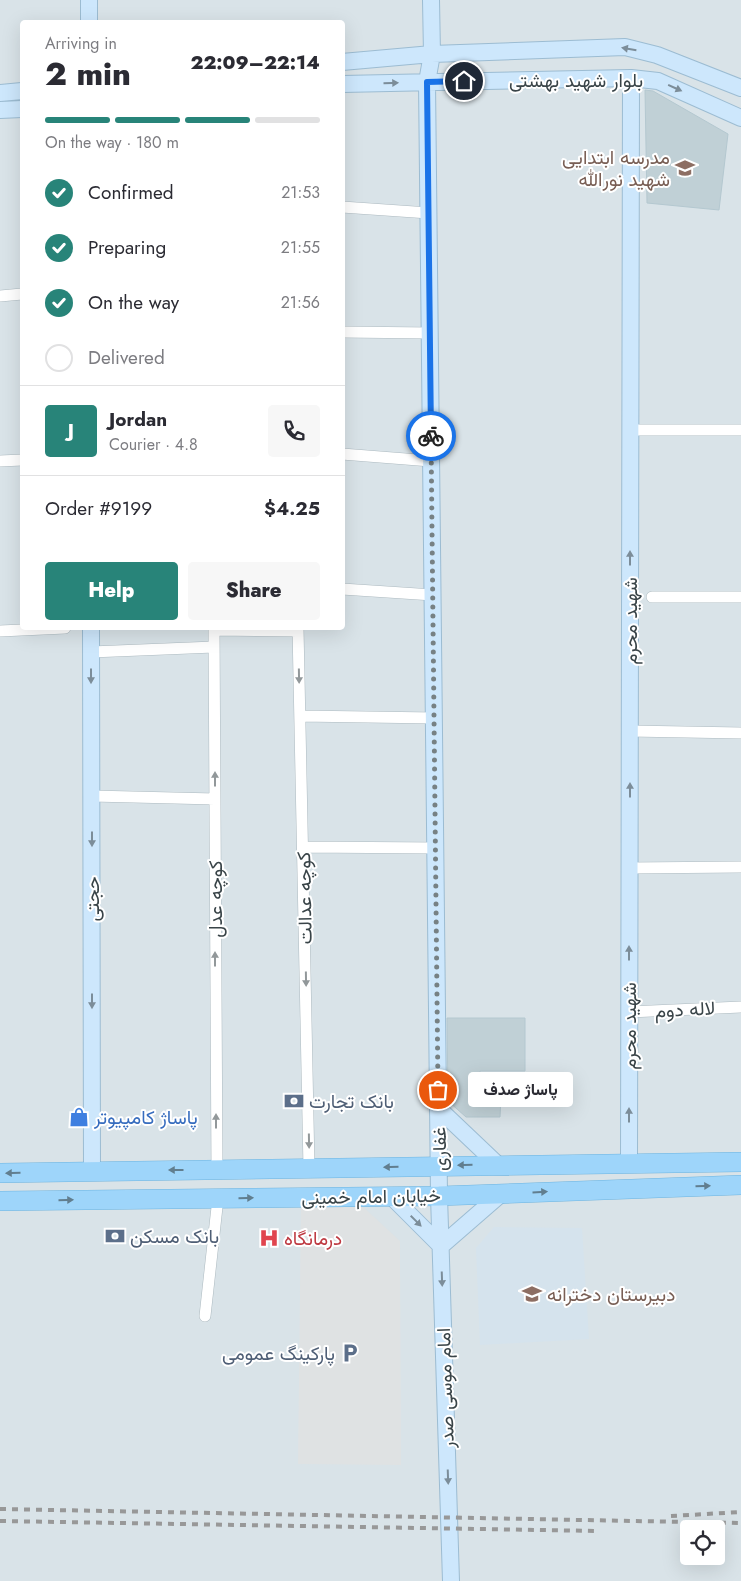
<!DOCTYPE html>
<meta charset="utf-8">
<style>
:root{--surface:#fff;--page:#f7f7f7;--text:#2b2b33;--muted:#7c7c81;--line:#e1e1e2;--accent:#288479}
body{margin:0;font-family:Jost,Vazirmatn,sans-serif;background:var(--page);color:var(--text);height:100vh;display:flex;flex-direction:column;font-size:19px;white-space:nowrap}
*{box-sizing:border-box;margin:0}
p{font-size:16px;color:var(--muted)}
.icon{flex:none;width:28px;height:28px;fill:none;stroke:currentColor;stroke-width:2;stroke-linecap:round;stroke-linejoin:round}
.map{position:relative;flex:1;overflow:hidden}
.drawer{position:absolute;left:20px;top:20px;width:325px;height:610px;display:flex;flex-direction:column;background:var(--surface);border-radius:5px;box-shadow:0 5px 20px #0002}
.drawer>*{flex:none}
.buttons{position:absolute;left:680px;top:1520px;display:grid;gap:10px}
.buttons a{display:grid;place-items:center;width:45px;height:45px;border-radius:5px;background:var(--surface);box-shadow:0 5px 20px #0002;font-size:25px}
.pin{position:absolute;display:grid;place-items:center;width:42px;height:42px;color:#fff;margin:-21px;border:2px solid #fff;border-radius:50%;box-shadow:0 1px 5px #0007}
.courier{position:absolute;display:grid;place-items:center;width:50px;height:50px;margin:-25px;border:4px solid #1a73e8;border-radius:50%;background:#fff;color:#222;box-shadow:0 1px 6px #0007}
.bubble{position:absolute;height:35px;border-radius:5px;background:var(--surface);box-shadow:0 5px 20px #0002;font-size:16px;font-weight:800;line-height:35px;text-align:center}
.summary em{font-style:normal;font-weight:800}
.summary div{display:flex;flex-direction:column-reverse}
.summary{display:flex;align-items:center;justify-content:space-between;height:85px;padding:0 25px}
h1{font-size:32px;font-weight:800;line-height:38px}
.bar{display:grid;grid-template-columns:repeat(4,1fr);gap:8px 5px;align-content:center;height:60px;padding:0 25px}
.bar i{height:6px;border-radius:4px;background:var(--line)}
.bar .active{background:var(--accent)}
.bar p{grid-column:span 4}
.line{display:flex;align-items:center;gap:12px;padding:0 25px;border-top:1px solid var(--line)}
.line div{flex:1}
.round{display:grid;place-items:center;flex:none;width:52px;height:52px;border-radius:5px;background:var(--page)}
ol{padding:0 25px;list-style:none}
li{display:flex;align-items:center;gap:15px;height:55px}
li p{margin-inline-start:auto}
li .icon{padding:5px;border-radius:50%;background:var(--accent);color:#fff;stroke-width:4}
li:last-child{color:var(--muted)}
li i{width:28px;height:28px;border:2px solid var(--line);border-radius:50%}
.button{display:flex;gap:10px;margin-top:auto;padding:10px 25px}
.button a{flex:1;height:58px;border-radius:5px;background:var(--accent);color:#fff;font-size:20px;font-weight:800;line-height:58px;text-align:center}
.button a+a{background:var(--page);color:var(--text)}
.map>svg:first-child{display:block}
.residential{fill:#d9e3e8;fill-rule:evenodd}
.education{fill:#d5e3ed}
.parking{fill:#dfe2e3}
.building{fill:#c0d0d6;stroke:#b4c8d0}
.lines{fill:none;stroke-linecap:round;stroke-linejoin:round}
.street-casing{stroke:#adbac0;stroke-width:12}
.secondary-casing{stroke:#9cbcd2;stroke-width:18}
.primary-casing{stroke:#6eb4df;stroke-width:20}
.street{stroke:#fff;stroke-width:11}
.secondary{stroke:#cde7fc;stroke-width:16}
.primary{stroke:#9ed5fa;stroke-width:19}
.rail{stroke:#989898;stroke-width:4;stroke-dasharray:6 6;stroke-linecap:butt}
.oneway{fill:#7c8d99}
.oneway2{fill:#92989a}
.oneway3{fill:#617e8f}
.done{stroke:#778184;stroke-width:5;stroke-dasharray:0 9}
.route{stroke:#1a73e8;stroke-width:6}
.labels{text-anchor:middle;stroke-width:4;stroke-linejoin:round;paint-order:stroke}
.street-label{font-size:19px;fill:#394448;stroke:#fff}
.education-label{font-size:19px;fill:#785e54;stroke:#fff;text-anchor:end}
.service-label{font-size:19px;fill:#4e5e75;stroke:#fff;text-anchor:start}
.shop-label{font-size:19px;fill:#366cbe;stroke:#fff;text-anchor:start}
.health-label{font-size:19px;fill:#be3a42;stroke:#fff;text-anchor:start}
</style>
<div class="map">
<svg width="741" height="1581" viewBox="0 0 741 1581">
<rect width="100%" height="100%" fill="#eaf1f4"/>
<path class="residential" d="M0 0H741V1581H0ZM22 22H342V628H22ZM689 1529H716V1556H689Z"/>
<path class="education" d="M494 1227 582 1228 589 1339 480 1345 476 1248Z"/>
<path class="parking" d="M301 1201 360 1204 400 1241 401 1465 298 1464Z"/>
<path class="building" d="M645 90 653 91 728 134 719 210 647 203Z
M447 1018H525V1071H480V1096L501 1097 500 1117H466L448 1101Z"/>
<g class="lines">
<defs>
<path id="street" d="M342 207 429 213
M0 296 22 294
M342 332 430 333
M630 430H741
M342 454 431 461
M0 461 22 460
M342 589 433 595
M652 597H741
M214 628 217 1170
M298 628 309 1168
M214 630 298 631
M0 631 65 628
M91 652 214 647
M300 716 434 718
M630 731 741 733
M92 796 215 799
M303 847 436 848
M630 868 741 867
M629 1012 741 1007
M205 1316 218 1198"/>
<path id="secondary" d="M431 0 432 54 427 82 439 1196 451 1581
M89 22V0
M342 62 432 54 625 47 657 55 741 88
M342 84 631 78 658 81 741 118
M0 93 22 91
M0 110 22 109
M91 628 92 1171
M439 1109 498 1165
M629 1164 631 78
M391 1196 441 1246 502 1193"/>
<path id="primary" d="M0 1173 741 1162
M0 1201 439 1196 741 1185"/>
</defs>
<use href="#street" class="street-casing"/>
<use href="#secondary" class="secondary-casing"/>
<use href="#primary" class="primary-casing"/>
<use href="#street" class="street"/>
<use href="#secondary" class="secondary"/>
<use href="#primary" class="primary"/>
<path class="rail" d="M0 1509 741 1523
M671 1516 741 1512
M0 1521 599 1531"/>
</g>
<defs><path id="oneway-solid" d="M-6-.8H1V-3.2L6.5 0L1 3.2V.8H-6Z" transform="scale(1.25)"/></defs>
<g class="oneway">
<use href="#oneway-solid" transform="translate(629 49) rotate(-170)"/>
<use href="#oneway-solid" transform="translate(391 83) rotate(-2)"/>
<use href="#oneway-solid" transform="translate(675 88) rotate(24)"/>
<use href="#oneway-solid" transform="translate(630 558) rotate(-90)"/>
<use href="#oneway-solid" transform="translate(91 676) rotate(90)"/>
<use href="#oneway-solid" transform="translate(630 790) rotate(-90)"/>
<use href="#oneway-solid" transform="translate(92 839) rotate(90)"/>
<use href="#oneway-solid" transform="translate(629 953) rotate(-90)"/>
<use href="#oneway-solid" transform="translate(92 1001) rotate(90)"/>
<use href="#oneway-solid" transform="translate(629 1115) rotate(-90)"/>
<use href="#oneway-solid" transform="translate(416 1221) rotate(45)"/>
<use href="#oneway-solid" transform="translate(442 1279) rotate(88)"/>
<use href="#oneway-solid" transform="translate(448 1477) rotate(88)"/>
</g>
<g class="oneway2">
<use href="#oneway-solid" transform="translate(299 676) rotate(89)"/>
<use href="#oneway-solid" transform="translate(215 779) rotate(-90)"/>
<use href="#oneway-solid" transform="translate(215 959) rotate(-90)"/>
<use href="#oneway-solid" transform="translate(306 979) rotate(89)"/>
<use href="#oneway-solid" transform="translate(216 1121) rotate(-90)"/>
<use href="#oneway-solid" transform="translate(309 1141) rotate(89)"/>
</g>
<g class="oneway3">
<use href="#oneway-solid" transform="translate(465 1165) rotate(179)"/>
<use href="#oneway-solid" transform="translate(391 1167) rotate(179)"/>
<use href="#oneway-solid" transform="translate(176 1170) rotate(180)"/>
<use href="#oneway-solid" transform="translate(13 1173) rotate(179)"/>
<use href="#oneway-solid" transform="translate(703 1186) rotate(-2)"/>
<use href="#oneway-solid" transform="translate(540 1192) rotate(-3)"/>
<use href="#oneway-solid" transform="translate(246 1198) rotate(-1)"/>
<use href="#oneway-solid" transform="translate(66 1200) rotate(-1)"/>
</g>
<g class="lines">
<path class="done" d="M431 436 438 1090"/>
<path class="route" d="M431 436 427 82 464 81"/>
</g>
<defs>
<symbol id="school-bare" viewBox="-9 -9 18 18"><path d="M0-5L7-2L0 1L-7-2ZM-4 1L0 2.5L4 1V4Q0 6-4 4Z" fill="#8d6e63" stroke="#fff" stroke-width="2.5" paint-order="stroke"/></symbol>
<symbol id="bank-bare" viewBox="-9 -9 18 18"><path d="M-6-4H6V4H-6ZM0-2.3a2.3 2.3 0 1 0 0 4.6a2.3 2.3 0 1 0 0-4.6Z" fill="#5c6f8a" stroke="#fff" stroke-width="2.5" paint-order="stroke"/></symbol>
<symbol id="shop-bare" viewBox="-9 -9 18 18"><path d="M-5-2.5h2.3a2.7 3.5 0 0 1 5.4 0H5L5.5 6h-11ZM-1.5-2.5h3a1.5 2.3 0 0 0-3 0Z" fill="#3f7fe0" stroke="#fff" stroke-width="2.5" paint-order="stroke"/></symbol>
<symbol id="hospital-bare" viewBox="-9 -9 18 18"><path d="M-5-5h3v3.5h4V-5h3V5h-3V1.5h-4V5h-3Z" fill="#e0444e" stroke="#fff" stroke-width="2.5" paint-order="stroke"/></symbol>
<symbol id="parking-bare" viewBox="-9 -9 18 18"><path d="M-3.5-5.5H1a3.5 3.5 0 0 1 0 7H-1V5.5H-3.5ZM-1-3.4V-.6H.8a1.4 1.4 0 0 0 0-2.8Z" fill="#5c6f8a" stroke="#fff" stroke-width="2.5" paint-order="stroke"/></symbol>
</defs>
<g fill-rule="evenodd">
<use href="#school-bare" x="671" y="154" width="28" height="28"/>
<use href="#bank-bare" x="280" y="1087" width="28" height="28"/>
<use href="#shop-bare" x="65" y="1103" width="28" height="28"/>
<use href="#bank-bare" x="101" y="1222" width="28" height="28"/>
<use href="#hospital-bare" x="255" y="1224" width="28" height="28"/>
<use href="#school-bare" x="518" y="1280" width="28" height="28"/>
<use href="#parking-bare" x="336" y="1339" width="28" height="28"/>
</g>
<g class="labels">
<g class="street-label">
<text x="576" y="87">بلوار شهید بهشتی</text>
<text transform="translate(630 621) rotate(-90)" y="7">شهید محرم</text>
<text transform="translate(304 898) rotate(-91)" y="7">کوچه عدالت</text>
<text transform="translate(92 899) rotate(-90)" y="7">حجتی</text>
<text transform="translate(215 899) rotate(-90)" y="7">کوچه عدل</text>
<text transform="translate(685 1009) rotate(-3)" y="7">لاله دوم</text>
<text transform="translate(629 1026) rotate(-90)" y="7">شهید محرم</text>
<text transform="translate(439 1149) rotate(-91)" y="7">غفاری</text>
<text transform="translate(371 1196) rotate(-1)" y="7">خیابان امام خمینی</text>
<text transform="translate(445 1388) rotate(-92)" y="7">امام موسی صدر</text>
</g>
<g class="education-label">
<text x="670" y="164">مدرسه ابتدایی<tspan x="670" dy="22">شهید نورالله</tspan></text>
<text x="547" y="1301" text-anchor="start">دبیرستان دخترانه</text>
</g>
<g class="service-label">
<text x="309" y="1108">بانک تجارت</text>
<text x="130" y="1243">بانک مسکن</text>
<text x="335" y="1360" text-anchor="end">پارکینگ عمومی</text>
</g>
<g class="shop-label">
<text x="94" y="1124">پاساژ کامپیوتر</text>
</g>
<g class="health-label">
<text x="284" y="1245">درمانگاه</text>
</g>
</g>
</svg>
<div class="buttons">
<a><svg class="icon" aria-label="locate" viewBox="0 0 24 24"><circle cx="12" cy="12" r="6"/><path d="M12 2v4M12 18v4M2 12h4M18 12h4"/></svg></a>
</div>
<div class="pin" style="left:438px;top:1090px;background:#ea580c"><svg class="icon" aria-label="bag" viewBox="0 0 24 24"><path d="M5 8h14l-1 12H6zM9 8a3 3 0 0 1 6 0"/></svg></div>
<div class="pin" style="left:464px;top:81px;background:#1f2937"><svg class="icon" aria-label="home" viewBox="0 0 24 24"><path d="M3 11l9-7 9 7M6 9v11h12V9"/></svg></div>
<div class="courier" style="left:431px;top:436px"><svg class="icon" aria-label="bike" viewBox="0 0 24 24"><circle cx="6" cy="16" r="4"/><circle cx="18" cy="16" r="4"/><path d="M6 16l4-8h5l3 8M10 8l3 8H6M13 5h3"/></svg></div>
<div class="bubble" style="left:468px;top:1072px;width:105px">پاساژ صدف</div>
<section class="drawer">
<div class="summary"><div><h1>2 min</h1><p>Arriving in</p></div><em>22:09–22:14</em></div>
<div class="bar"><i class="active"></i><i class="active"></i><i class="active"></i><i></i><p>On the way · 180 m</p></div>
<ol>
<li><svg class="icon" aria-label="check" viewBox="0 0 24 24"><path d="M5 12l5 5 9-10"/></svg>Confirmed<p>21:53</p></li>
<li><svg class="icon" aria-label="check" viewBox="0 0 24 24"><path d="M5 12l5 5 9-10"/></svg>Preparing<p>21:55</p></li>
<li><svg class="icon" aria-label="check" viewBox="0 0 24 24"><path d="M5 12l5 5 9-10"/></svg>On the way<p>21:56</p></li>
<li><i></i>Delivered</li>
</ol>
<div class="line" style="height:90px"><b class="round" style="background:var(--accent);color:#fff">J</b><div><b>Jordan</b><p>Courier · 4.8</p></div><a class="round"><svg class="icon" aria-label="phone" viewBox="0 0 24 24"><path d="M5 4h4l2 5-3 2q2 4 5 5l2-3 5 2v4C11 20 4 13 5 4z"/></svg></a></div>
<div class="line" style="height:65px"><div>Order #9199</div><b>$4.25</b></div>
<div class="button"><a>Help</a><a>Share</a></div>
</section>
</div>
